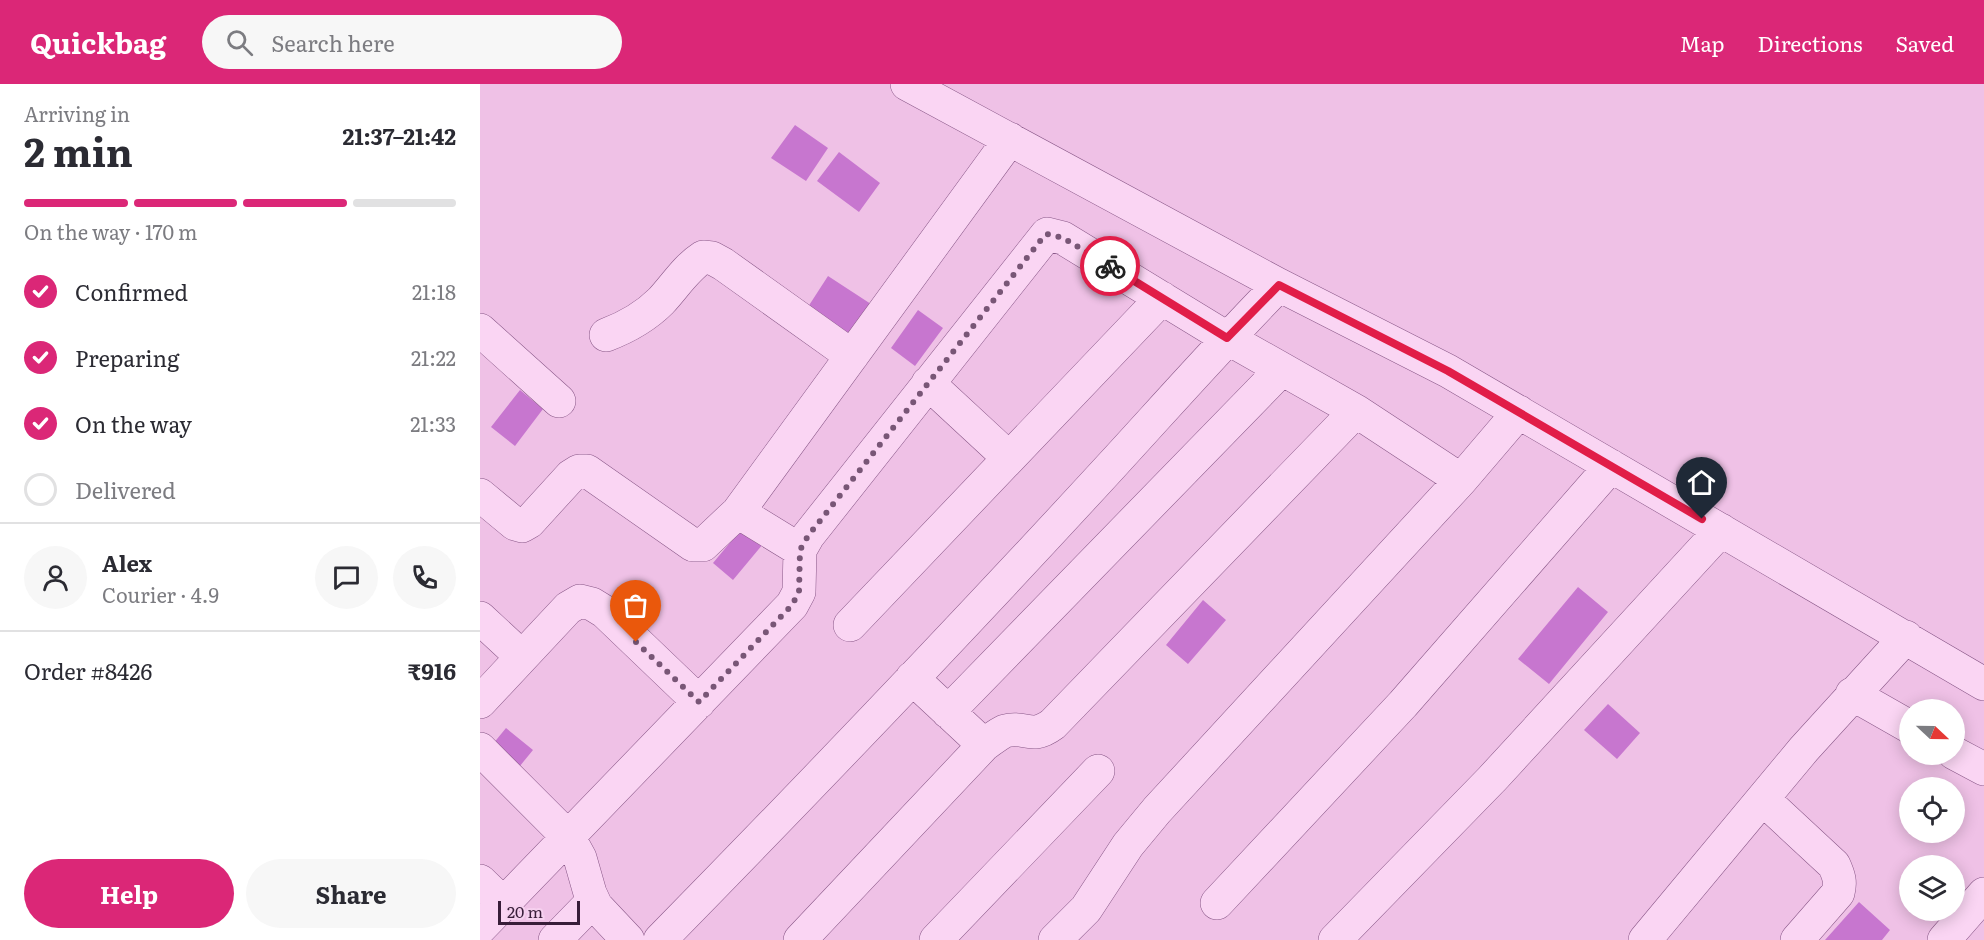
<!DOCTYPE html>
<meta charset="utf-8">
<style>
:root{--surface:#fff;--page:#f7f7f7;--text:#2b2b33;--muted:#7c7c81;--line:#e1e1e2;--accent:#db2777}
body{margin:0;font-family:Literata,serif;background:var(--page);color:var(--text);height:100vh;display:flex;flex-direction:column;font-size:22px;white-space:nowrap}
*{box-sizing:border-box;margin:0}
p{font-size:20px;color:var(--muted)}
.icon{flex:none;width:33px;height:33px;fill:none;stroke:currentColor;stroke-width:2;stroke-linecap:round;stroke-linejoin:round}
.map{position:relative;flex:1;overflow:hidden}
.details{display:flex;flex-direction:column;background:var(--surface);width:480px}
.details>*{flex:none}
.needle{width:39px;rotate:112deg}
.fabs{position:absolute;left:1419px;top:615px;display:grid;gap:12px}
.fabs a{display:grid;place-items:center;width:66px;height:66px;border-radius:50%;background:var(--surface);box-shadow:0 3px 15px #0003;font-size:30px}
.scale{position:absolute;left:18px;bottom:15px;width:82px;box-sizing:border-box;padding-left:6px;border:3px solid #381d39;border-top:0;font-size:16px;line-height:21px;white-space:nowrap;color:#381d39;-webkit-text-stroke:4px #f6d1ef;paint-order:stroke}
.pin{position:absolute;display:grid;place-items:center;width:51px;height:51px;color:#fff;margin:-62px -26px;border-radius:50% 50% 50% 0;rotate:-45deg;box-shadow:0 0 6px #0007}
.pin .icon{rotate:45deg}
.courier{position:absolute;display:grid;place-items:center;width:60px;height:60px;margin:-30px;border:4px solid #e11d48;border-radius:50%;background:#fff;color:#222;box-shadow:0 2px 8px #0007}
.summary em{font-style:normal;font-weight:700}
.summary div{display:flex;flex-direction:column-reverse}
.summary{display:flex;align-items:center;justify-content:space-between;height:102px;padding:0 24px}
h1{font-size:39px;font-weight:700;line-height:45px}
.bar{display:grid;grid-template-columns:repeat(4,1fr);gap:9px 6px;align-content:center;height:72px;padding:0 24px}
.bar i{height:8px;border-radius:4px;background:var(--line)}
.bar .selected{background:var(--accent)}
.bar p{grid-column:span 4}
.line{display:flex;align-items:center;gap:15px;padding:0 24px;border-top:2px solid var(--line)}
.line div{flex:1}
.round{display:grid;place-items:center;flex:none;width:63px;height:63px;border-radius:32px;background:var(--page)}
ol{padding:0 24px;list-style:none}
li{display:flex;align-items:center;gap:18px;height:66px}
li p{margin-inline-start:auto}
li .icon{padding:6px;border-radius:50%;background:var(--accent);color:#fff;stroke-width:4}
li:last-child{color:var(--muted)}
li i{width:33px;height:33px;border:3px solid var(--line);border-radius:50%}
.button{display:flex;gap:12px;margin-top:auto;padding:12px 24px}
.button a{flex:1;height:69px;border-radius:36px;background:var(--accent);color:#fff;font-size:24px;font-weight:700;line-height:69px;text-align:center}
.button a+a{background:var(--page);color:var(--text)}
header{display:flex;align-items:center;gap:36px;box-sizing:border-box;height:84px;padding:0 30px;background:var(--accent);color:#fff}
header strong{font-size:28px}
nav{display:flex;gap:33px;margin-inline-start:auto;font-size:21px}
.search{width:420px;height:54px;background:var(--page);display:flex;align-items:center;gap:15px;box-sizing:border-box;padding:0 21px;border-radius:33px;color:var(--muted);font-size:22px}
main{display:flex;flex:1;min-height:0}
.map>svg:first-child{display:block}
.building{fill:#c776cf}
.lines{fill:none;stroke-linecap:round;stroke-linejoin:round}
.minor-casing{stroke:#895888;stroke-width:34}
.minor{stroke:#fad5f3;stroke-width:33}
.done{stroke:#785676;stroke-width:6;stroke-dasharray:0 10.8}
.route{stroke:#e11d48;stroke-width:8}
</style>
<header>
<strong>Quickbag</strong>
<div class="search"><svg class="icon" aria-label="search" viewBox="0 0 24 24"><circle cx="10" cy="10" r="6"/><path d="M15 15l6 6"/></svg>Search here</div>
<nav><a>Map</a><a>Directions</a><a>Saved</a></nav>
</header>
<main>
<section class="details">
<div class="summary"><div><h1>2 min</h1><p>Arriving in</p></div><em>21:37–21:42</em></div>
<div class="bar"><i class="selected"></i><i class="selected"></i><i class="selected"></i><i></i><p>On the way · 170 m</p></div>
<ol>
<li><svg class="icon" aria-label="check" viewBox="0 0 24 24"><path d="M5 12l5 5 9-10"/></svg>Confirmed<p>21:18</p></li>
<li><svg class="icon" aria-label="check" viewBox="0 0 24 24"><path d="M5 12l5 5 9-10"/></svg>Preparing<p>21:22</p></li>
<li><svg class="icon" aria-label="check" viewBox="0 0 24 24"><path d="M5 12l5 5 9-10"/></svg>On the way<p>21:33</p></li>
<li><i></i>Delivered</li>
</ol>
<div class="line" style="height:108px"><a class="round"><svg class="icon" aria-label="person" viewBox="0 0 24 24"><circle cx="12" cy="8" r="4"/><path d="M4 21q1-7 8-7t8 7"/></svg></a><div><b>Alex</b><p>Courier · 4.9</p></div><a class="round"><svg class="icon" aria-label="chat" viewBox="0 0 24 24"><path d="M4 5h16v11H9l-5 4z"/></svg></a><a class="round"><svg class="icon" aria-label="phone" viewBox="0 0 24 24"><path d="M5 4h4l2 5-3 2q2 4 5 5l2-3 5 2v4C11 20 4 13 5 4z"/></svg></a></div>
<div class="line" style="height:78px"><div>Order #8426</div><b>₹916</b></div>
<div class="button"><a>Help</a><a>Share</a></div>
</section>
<div class="map">
<svg width="1504" height="856" viewBox="0 0 1504 856">
<rect width="100%" height="100%" fill="#efc1e6"/>
<path class="building" d="M315 41 348 64 326 97 291 74Z
M359 68 400 99 379 128 337 97Z
M348 192 394 222 372 257 326 226Z
M438 226 463 244 435 282 411 264Z
M40 306 63 325 35 362 11 343Z
M263 443 283 460 253 496 233 479Z
M1098 503 1128 528 1069 600 1038 575Z
M723 516 746 536 708 580 686 561Z
M1128 620 1160 649 1137 675 1104 646Z
M26 644 53 666 35 688 8 666Z
M1379 818 1410 846 1402 856H1345Z"/>
<g class="lines">
<defs>
<path id="minor" d="M427 0 799 201 968 287 1504 600
M0 246 79 317
M126 251C147 243 165 233 181 217 195 202 206 184 223 173L232 174 243 180 372 272
M448 299 529 374
M0 411 35 440 42 442 49 438 91 392 99 387H107L213 461H223L258 428 320 466
M258 428 530 55
M0 534 42 573
M370 541 682 214
M432 594 504 661C511 656 518 650 525 647 546 641 550 657 573 640L876 327
M1372 610 1430 643
M0 618 88 524 100 517 112 520 125 528 219 618
M468 628 802 285
M0 665 89 754 100 774 110 809 116 822 148 856
M1474 669 1504 685
M1283 715 1354 781C1359 792 1361 798 1358 809L1317 856
M0 797 24 820
M737 819 923 620 1131 382
M0 844 312 521 319 508 320 466 328 452 567 150 583 154 747 254 876 327 981 396
M75 856 113 817
M180 856C333 700 485 541 633 380 688 320 742 259 799 201
M320 856 504 661
M456 856 618 687
M575 856 606 825 648 761 677 726 981 396 1039 328
M855 856 1012 695 1241 446
M1165 856 1324 665 1426 553
M1464 856 1504 810"/>
</defs>
<use href="#minor" class="minor-casing"/>
<use href="#minor" class="minor"/>
</g>
<g class="lines">
<path class="done" d="M156 558 219 618 312 521 319 508 320 466 328 452 561 156 567 150 583 154 630 182"/>
<path class="route" d="M630 182 747 254 799 201 968 287 1222 435"/>
</g>
</svg>
<div class="fabs">
<a><svg class="needle" viewBox="-14 -14 28 28"><path d="M0-13l5 13h-10z" fill="#e53935"/><path d="M0 13l5-13h-10z" fill="#7c7c81"/></svg></a>
<a><svg class="icon" aria-label="locate" viewBox="0 0 24 24"><circle cx="12" cy="12" r="6"/><path d="M12 2v4M12 18v4M2 12h4M18 12h4"/></svg></a>
<a><svg class="icon" aria-label="layers" viewBox="0 0 24 24"><path d="M12 4l9 5-9 5-9-5zM3 14l9 5 9-5"/></svg></a>
</div>
<div class="scale">20 m</div>
<div class="pin" style="left:156px;top:558px;background:#ea580c"><svg class="icon" aria-label="bag" viewBox="0 0 24 24"><path d="M5 8h14l-1 12H6zM9 8a3 3 0 0 1 6 0"/></svg></div>
<div class="pin" style="left:1222px;top:435px;background:#1f2937"><svg class="icon" aria-label="home" viewBox="0 0 24 24"><path d="M3 11l9-7 9 7M6 9v11h12V9"/></svg></div>
<div class="courier" style="left:630px;top:182px"><svg class="icon" aria-label="bike" viewBox="0 0 24 24"><circle cx="6" cy="16" r="4"/><circle cx="18" cy="16" r="4"/><path d="M6 16l4-8h5l3 8M10 8l3 8H6M13 5h3"/></svg></div>
</div>
</main>
